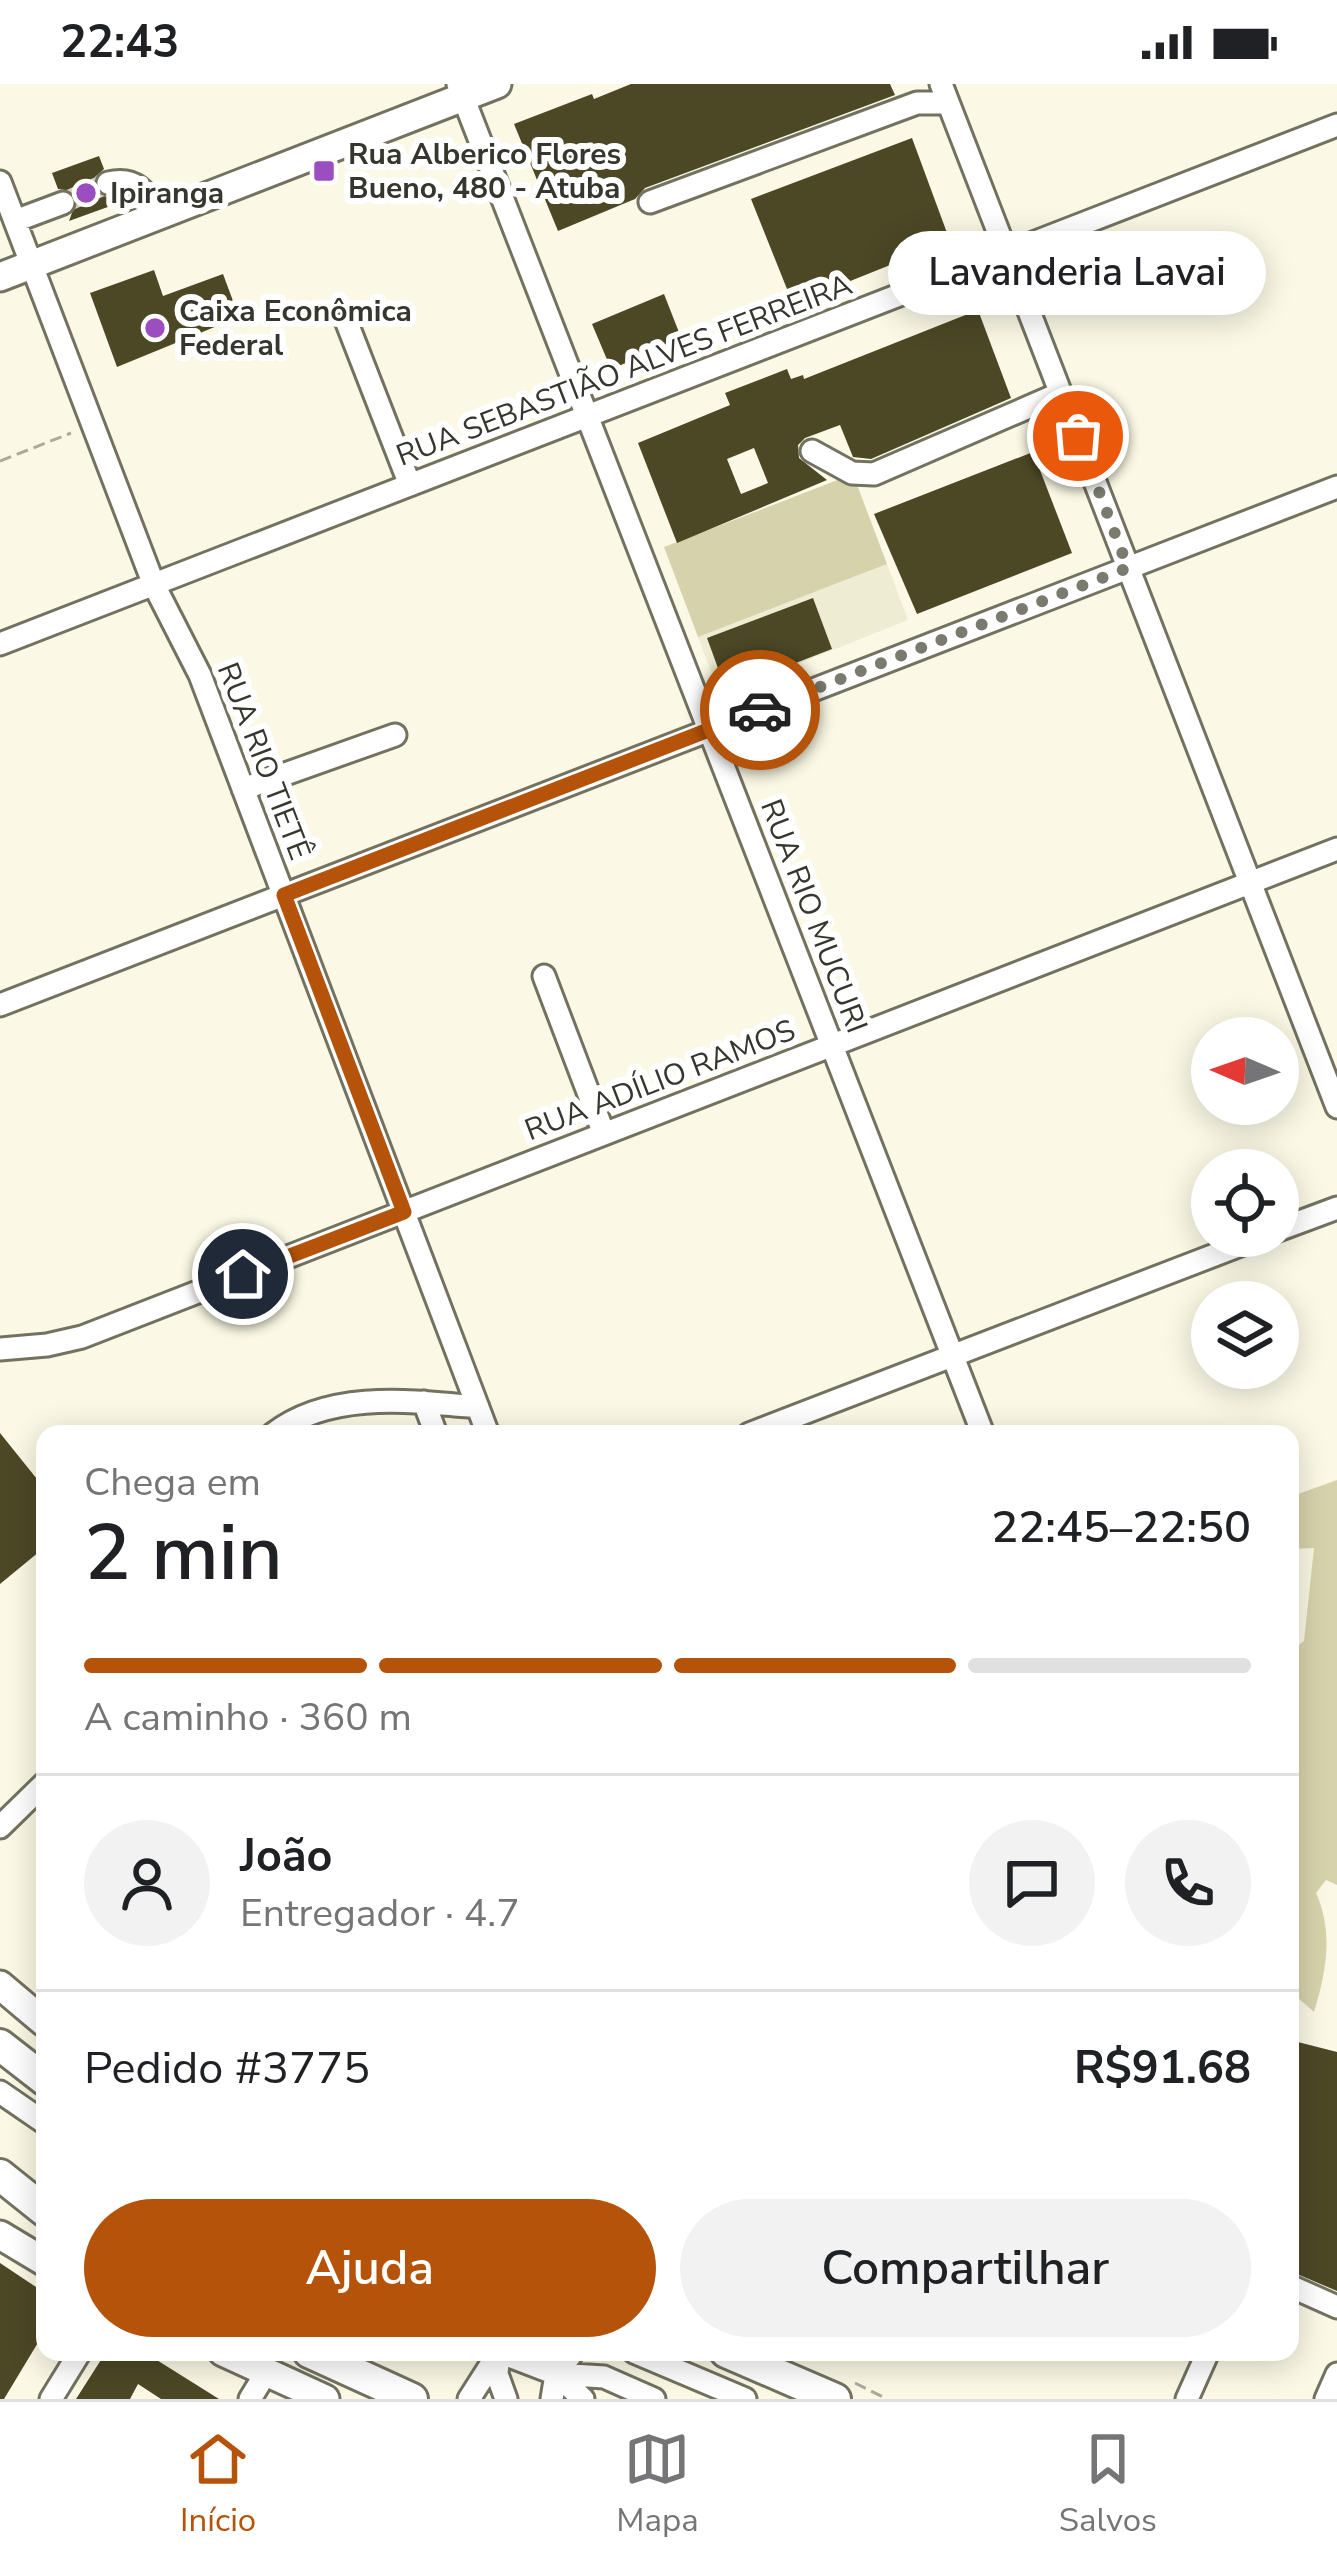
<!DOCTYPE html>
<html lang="pt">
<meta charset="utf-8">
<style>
:root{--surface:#fff;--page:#f2f2f2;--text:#202124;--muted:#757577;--line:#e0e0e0;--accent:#b45309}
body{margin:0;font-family:"Nunito Sans",sans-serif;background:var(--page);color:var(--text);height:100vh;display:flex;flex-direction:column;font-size:45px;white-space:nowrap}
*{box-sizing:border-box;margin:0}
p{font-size:39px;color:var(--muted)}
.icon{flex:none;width:66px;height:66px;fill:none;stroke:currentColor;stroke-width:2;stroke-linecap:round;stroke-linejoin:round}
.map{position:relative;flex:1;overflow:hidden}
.side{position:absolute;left:36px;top:1341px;width:1263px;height:936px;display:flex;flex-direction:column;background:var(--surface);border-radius:24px;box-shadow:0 6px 30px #0003}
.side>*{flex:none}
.needle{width:78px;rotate:272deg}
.fabs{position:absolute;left:1191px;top:933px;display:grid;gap:24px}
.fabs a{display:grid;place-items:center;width:108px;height:108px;border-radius:50%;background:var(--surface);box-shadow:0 6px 30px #0003;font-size:60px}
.pin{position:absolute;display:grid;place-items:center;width:102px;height:102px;color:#fff;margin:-51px;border:6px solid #fff;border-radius:50%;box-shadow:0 3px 12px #0007}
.courier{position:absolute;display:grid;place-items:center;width:120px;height:120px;margin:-60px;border:9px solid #b45309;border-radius:50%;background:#fff;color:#222;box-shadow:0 3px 15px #0007}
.bubble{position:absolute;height:84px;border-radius:42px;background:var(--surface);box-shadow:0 6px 30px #0003;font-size:39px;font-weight:600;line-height:84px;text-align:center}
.summary em{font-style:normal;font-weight:600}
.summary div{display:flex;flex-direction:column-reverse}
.summary{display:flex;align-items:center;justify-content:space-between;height:204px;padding:0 48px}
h1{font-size:78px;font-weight:600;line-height:90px}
.bar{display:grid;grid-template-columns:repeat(4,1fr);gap:18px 12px;align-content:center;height:144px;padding:0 48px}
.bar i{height:15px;border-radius:9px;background:var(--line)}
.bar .selected{background:var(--accent)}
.bar p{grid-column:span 4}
.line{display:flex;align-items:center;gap:30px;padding:0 48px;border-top:3px solid var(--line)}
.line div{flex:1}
.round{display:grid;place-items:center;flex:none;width:126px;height:126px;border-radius:63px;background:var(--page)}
.primary-button{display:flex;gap:24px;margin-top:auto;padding:24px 48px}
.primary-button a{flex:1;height:138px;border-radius:72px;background:var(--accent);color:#fff;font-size:48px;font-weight:600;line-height:138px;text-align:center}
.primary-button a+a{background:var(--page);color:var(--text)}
.status{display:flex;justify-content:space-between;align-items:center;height:84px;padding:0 60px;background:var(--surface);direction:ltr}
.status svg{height:33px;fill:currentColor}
.tabs{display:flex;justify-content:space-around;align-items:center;height:168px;border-top:3px solid var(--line);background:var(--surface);font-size:33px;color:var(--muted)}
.tabs a{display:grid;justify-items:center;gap:6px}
.tabs .selected{color:var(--accent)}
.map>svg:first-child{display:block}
.built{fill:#eeecd2}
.green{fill:#d6d3ac}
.building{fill:#4c4826;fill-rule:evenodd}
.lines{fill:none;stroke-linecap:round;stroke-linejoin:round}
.minor-tunnel{stroke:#d4d2c0;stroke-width:21;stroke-dasharray:21 10;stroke-linecap:butt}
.minor-casing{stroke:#737260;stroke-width:27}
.major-casing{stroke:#737260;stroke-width:33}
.highway-casing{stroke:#737260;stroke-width:36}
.path{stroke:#acaa9b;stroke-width:3;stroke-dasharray:12 6;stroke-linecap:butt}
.minor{stroke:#fff;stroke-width:21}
.major{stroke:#fff;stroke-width:27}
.highway{stroke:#fff;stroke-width:30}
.done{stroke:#7b7a6e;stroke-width:12;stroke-dasharray:0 21.6}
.route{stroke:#b45309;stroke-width:15}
.poi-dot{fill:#9b4ebf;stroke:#fff;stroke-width:4.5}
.labels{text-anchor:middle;stroke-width:12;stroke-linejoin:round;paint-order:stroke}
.poi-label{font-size:30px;font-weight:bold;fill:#36362e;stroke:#fff;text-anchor:start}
.street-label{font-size:30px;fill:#36362e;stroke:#fff}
</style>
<div class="status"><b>22:43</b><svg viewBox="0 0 49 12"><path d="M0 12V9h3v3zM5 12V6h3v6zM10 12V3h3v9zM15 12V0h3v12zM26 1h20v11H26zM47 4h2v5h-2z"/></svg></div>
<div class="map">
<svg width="1337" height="2315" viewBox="0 0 1337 2315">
<rect width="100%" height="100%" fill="#fbf9e5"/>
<path class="built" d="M887 480 908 536 720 611 698 553Z"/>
<path class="green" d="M853 390 887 480 698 553 664 463Z
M1337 1396V1801L1326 1796 1316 1809C1334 1849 1326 1888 1314 1928L1290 1907V1568L1304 1557 1314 1464 1290 1465V1413Z"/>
<path class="building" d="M631 0H890L895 11 645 104 635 115 558 147 514 40 592 10 594 15Z
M912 54 950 157 793 220 751 115Z
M99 72 104 85 95 93 94 102 102 112 113 113 116 120 69 137 77 115 72 107 58 105 52 89Z
M154 186 163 212 223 190 239 233 117 283 90 209Z
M664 210 682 256 611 285 592 240Z
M978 226 1011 314 871 375 853 373 840 341 805 354 798 361 799 374 827 396 677 459 638 359 730 321 725 309 787 285 791 295 803 291 804 295ZM754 364 768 399 741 410 727 375Z
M1033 368 1072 469 917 530 874 430Z
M813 514 832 565 726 606 707 554Z
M0 1349 45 1405V1463L0 1500Z
M1290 1956 1337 1968V2207L1290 2187Z
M0 2179 45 2209V2247L4 2315H0Z
M106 2268H144L219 2315H161L138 2300 130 2315H76Z"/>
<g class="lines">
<path class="minor-tunnel" d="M63 119 108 99"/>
<defs>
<path id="minor" d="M458 0 983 1350
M941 0 1337 1023
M0 98 154 501 200 591 488 1350
M108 99C137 92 146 109 160 131
M650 118 917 19H948
M15 137 63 119
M347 239 410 401
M812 367 852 389 874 390 1061 309
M0 560 1337 41
M243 705 395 651
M544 892 604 1050
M0 921 1337 403
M1278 1146 1337 1124
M0 1265 47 1261 82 1253 1337 765
M424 1318 436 1350
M273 1350C330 1306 412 1317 478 1323
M749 1350 1264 1152
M0 1743 45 1699
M0 2008 45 2039
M1290 2202 1337 2223
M499 2268 556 2290 604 2293 654 2315
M634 2268 745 2315
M499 2269 497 2290 506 2315
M556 2290 583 2315
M51 2315 80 2268
M250 2315 267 2287
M469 2315 499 2268
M552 2315 556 2290 573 2268
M1187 2315 1208 2268
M1326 2315 1337 2290"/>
<path id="major" d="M0 193 497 0
M0 1901 45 1939
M0 2151 45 2178
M223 2268 325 2315"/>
<path id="highway" d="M0 1961 45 1996
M0 2091 45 2127
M309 2268 412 2315
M726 2268 835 2315"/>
</defs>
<use href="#minor" class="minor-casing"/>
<use href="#major" class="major-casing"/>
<use href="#highway" class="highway-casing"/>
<path class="path" d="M0 377 71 349
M855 2299 887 2315"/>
<use href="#minor" class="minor"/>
<use href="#major" class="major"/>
<use href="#highway" class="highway"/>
</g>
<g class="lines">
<path class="done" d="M760 626 1128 484 1078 352"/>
<path class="route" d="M243 1190 404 1128 284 811 760 626"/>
</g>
<g class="poi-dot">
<rect x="312" y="75" width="24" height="24" rx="6"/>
<circle cx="86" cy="109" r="12"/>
<circle cx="155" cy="244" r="12"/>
</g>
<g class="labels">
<g class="poi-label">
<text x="348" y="80">Rua Alberico Flores<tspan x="348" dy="34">Bueno, 480 - Atuba</tspan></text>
<text x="110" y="119">Ipiranga</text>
<text x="179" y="237">Caixa Econômica<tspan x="179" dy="34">Federal</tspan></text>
</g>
<g class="street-label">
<text transform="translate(624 286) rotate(-21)" y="10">RUA SEBASTIÃO ALVES FERREIRA</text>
<text transform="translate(264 677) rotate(69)" y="10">RUA RIO TIETÊ</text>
<text transform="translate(814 832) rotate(69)" y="10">RUA RIO MUCURI</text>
<text transform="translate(660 996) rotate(-21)" y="10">RUA ADÍLIO RAMOS</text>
</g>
</g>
</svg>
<div class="fabs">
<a><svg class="needle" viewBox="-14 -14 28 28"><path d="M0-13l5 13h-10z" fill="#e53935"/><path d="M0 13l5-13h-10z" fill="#757577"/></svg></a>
<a><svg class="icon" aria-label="locate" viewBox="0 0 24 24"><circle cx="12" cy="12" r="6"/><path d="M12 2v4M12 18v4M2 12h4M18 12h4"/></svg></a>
<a><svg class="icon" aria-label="layers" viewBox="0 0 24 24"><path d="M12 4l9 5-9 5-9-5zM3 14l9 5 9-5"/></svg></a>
</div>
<div class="pin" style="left:1078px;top:352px;background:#ea580c"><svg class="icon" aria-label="bag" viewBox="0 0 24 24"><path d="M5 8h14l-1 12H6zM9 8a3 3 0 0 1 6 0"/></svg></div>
<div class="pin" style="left:243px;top:1190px;background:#1f2937"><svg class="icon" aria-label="home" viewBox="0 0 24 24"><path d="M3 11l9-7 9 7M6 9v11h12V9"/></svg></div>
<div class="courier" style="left:760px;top:626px"><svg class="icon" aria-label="car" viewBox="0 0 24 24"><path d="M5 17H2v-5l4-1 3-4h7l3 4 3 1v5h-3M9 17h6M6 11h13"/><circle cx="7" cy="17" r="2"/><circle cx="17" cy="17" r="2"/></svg></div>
<div class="bubble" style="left:888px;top:147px;width:378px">Lavanderia Lavai</div>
<section class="side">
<div class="summary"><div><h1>2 min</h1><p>Chega em</p></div><em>22:45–22:50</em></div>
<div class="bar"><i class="selected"></i><i class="selected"></i><i class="selected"></i><i></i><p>A caminho · 360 m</p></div>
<div class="line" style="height:216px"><a class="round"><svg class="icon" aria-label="person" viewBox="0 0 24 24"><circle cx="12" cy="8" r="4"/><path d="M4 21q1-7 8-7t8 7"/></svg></a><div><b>João</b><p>Entregador · 4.7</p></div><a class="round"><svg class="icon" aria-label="chat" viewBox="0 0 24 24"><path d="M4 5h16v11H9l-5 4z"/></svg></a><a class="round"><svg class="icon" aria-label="phone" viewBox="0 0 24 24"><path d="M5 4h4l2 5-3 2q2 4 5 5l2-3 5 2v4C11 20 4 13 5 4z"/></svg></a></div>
<div class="line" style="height:156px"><div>Pedido #3775</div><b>R$91.68</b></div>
<div class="primary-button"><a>Ajuda</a><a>Compartilhar</a></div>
</section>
</div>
<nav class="tabs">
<a class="selected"><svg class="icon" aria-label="home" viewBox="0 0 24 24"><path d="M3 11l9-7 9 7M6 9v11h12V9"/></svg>Início</a>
<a><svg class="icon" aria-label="map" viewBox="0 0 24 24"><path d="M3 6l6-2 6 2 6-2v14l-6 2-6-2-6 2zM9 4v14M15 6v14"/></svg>Mapa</a>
<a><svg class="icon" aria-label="saved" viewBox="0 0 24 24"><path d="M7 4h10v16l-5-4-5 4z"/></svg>Salvos</a>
</nav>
